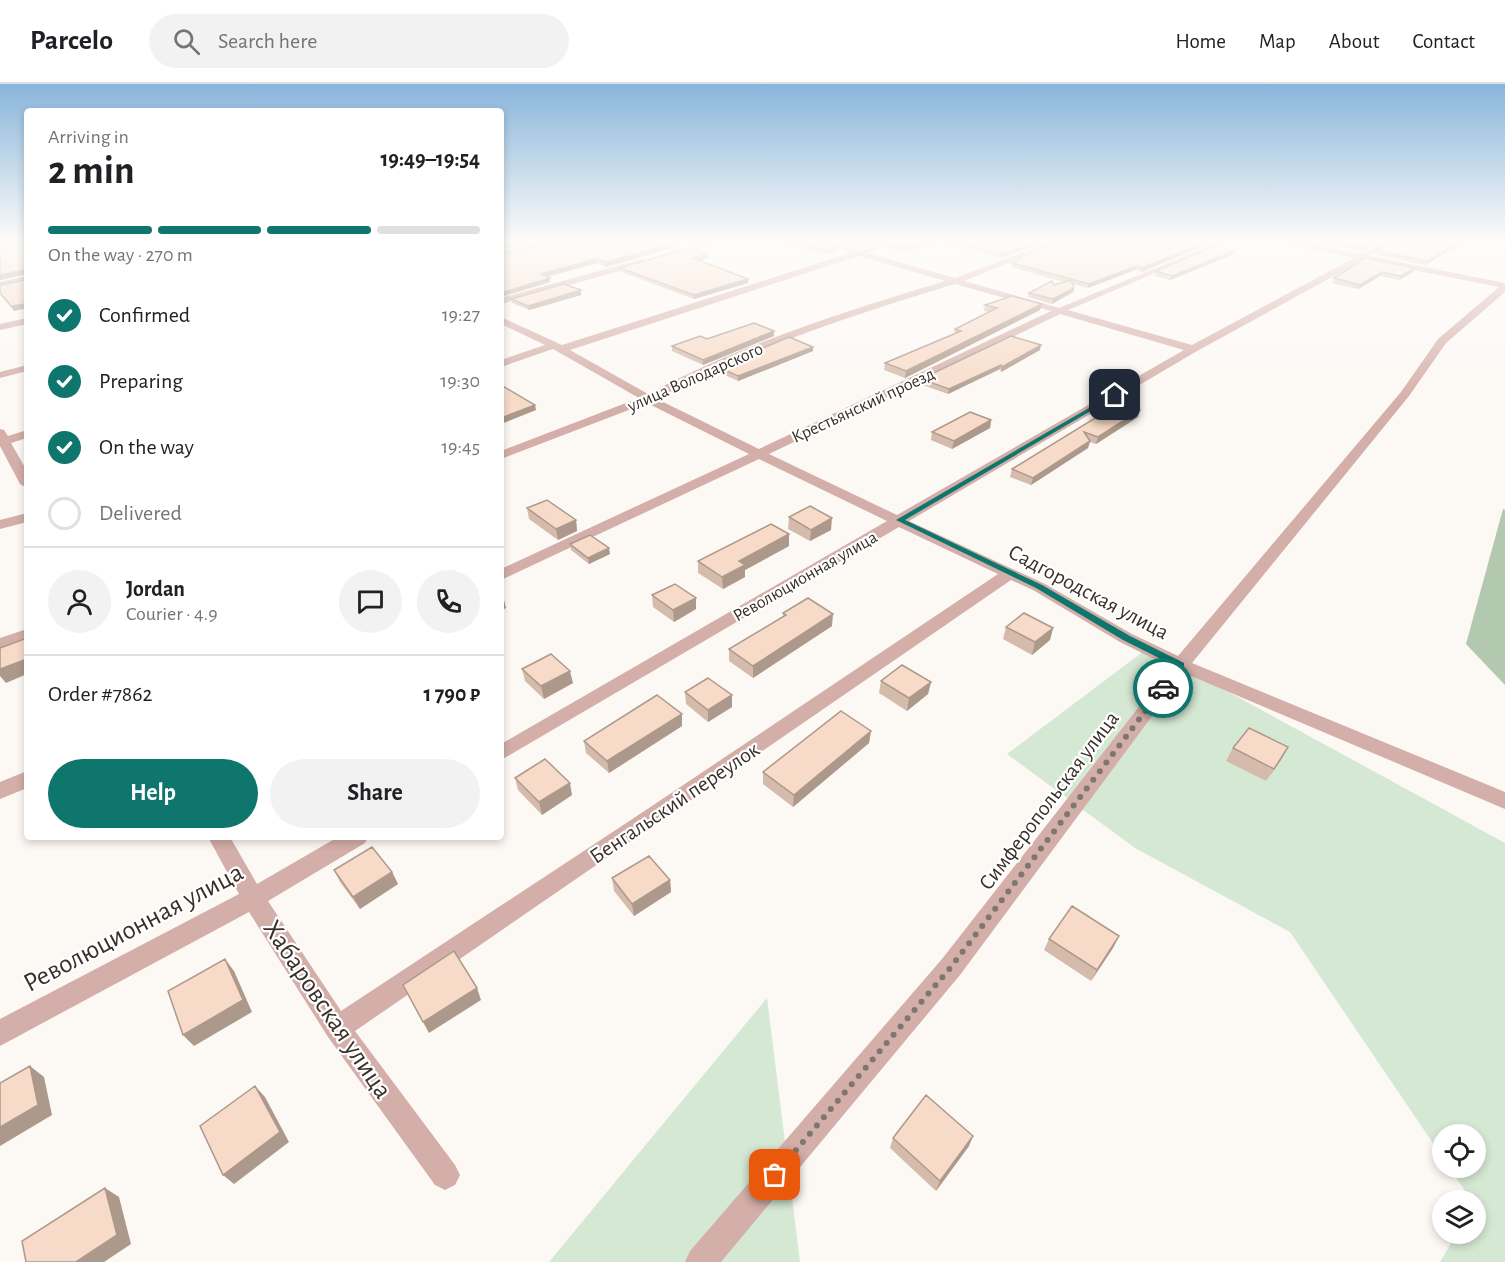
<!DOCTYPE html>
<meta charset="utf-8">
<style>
:root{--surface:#fff;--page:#f2f2f2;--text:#202124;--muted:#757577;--line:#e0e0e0;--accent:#0f766e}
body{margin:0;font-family:"Alegreya Sans",sans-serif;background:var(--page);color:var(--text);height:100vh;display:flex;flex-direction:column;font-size:22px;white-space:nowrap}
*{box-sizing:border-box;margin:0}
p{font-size:20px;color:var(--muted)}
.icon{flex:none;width:33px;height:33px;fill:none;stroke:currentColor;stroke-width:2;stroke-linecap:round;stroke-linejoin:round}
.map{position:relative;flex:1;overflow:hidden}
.side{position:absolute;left:24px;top:24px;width:480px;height:732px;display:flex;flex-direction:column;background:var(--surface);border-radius:6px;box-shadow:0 3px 9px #0003}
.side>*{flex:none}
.buttons{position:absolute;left:1432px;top:1040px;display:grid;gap:12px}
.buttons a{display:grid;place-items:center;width:54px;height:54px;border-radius:50%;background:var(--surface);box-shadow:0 3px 9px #0003;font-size:30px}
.pin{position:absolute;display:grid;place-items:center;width:51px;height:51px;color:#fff;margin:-26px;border-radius:12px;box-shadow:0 3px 9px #0006}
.courier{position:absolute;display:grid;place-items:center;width:60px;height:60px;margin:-30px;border:4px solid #0f766e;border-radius:50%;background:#fff;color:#222;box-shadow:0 2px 8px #0007}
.summary em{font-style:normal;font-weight:700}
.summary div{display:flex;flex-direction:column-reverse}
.summary{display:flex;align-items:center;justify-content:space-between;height:102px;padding:0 24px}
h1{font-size:39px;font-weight:700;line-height:45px}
.bar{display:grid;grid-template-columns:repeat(4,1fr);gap:9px 6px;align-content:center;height:72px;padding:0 24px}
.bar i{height:8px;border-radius:4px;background:var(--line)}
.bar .active{background:var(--accent)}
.bar p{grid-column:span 4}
.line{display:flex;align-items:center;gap:15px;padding:0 24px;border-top:2px solid var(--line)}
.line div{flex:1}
.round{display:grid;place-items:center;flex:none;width:63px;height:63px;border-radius:32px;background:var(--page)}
ol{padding:0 24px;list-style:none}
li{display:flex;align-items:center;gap:18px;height:66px}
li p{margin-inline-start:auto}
li .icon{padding:6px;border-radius:50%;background:var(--accent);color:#fff;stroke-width:4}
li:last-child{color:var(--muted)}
li i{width:33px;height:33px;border:3px solid var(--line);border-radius:50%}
.primary-button{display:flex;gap:12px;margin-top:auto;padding:12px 24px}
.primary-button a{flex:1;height:69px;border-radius:36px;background:var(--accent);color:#fff;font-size:24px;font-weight:700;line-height:69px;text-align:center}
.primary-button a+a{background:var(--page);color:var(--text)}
header{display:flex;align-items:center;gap:36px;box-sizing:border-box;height:84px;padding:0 30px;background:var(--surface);border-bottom:2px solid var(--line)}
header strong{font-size:28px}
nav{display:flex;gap:33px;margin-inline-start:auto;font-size:21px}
.search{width:420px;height:54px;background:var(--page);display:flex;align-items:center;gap:15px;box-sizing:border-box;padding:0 21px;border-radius:33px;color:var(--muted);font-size:22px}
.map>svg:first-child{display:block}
.green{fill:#d5e8d3}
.forest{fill:#b2c8af}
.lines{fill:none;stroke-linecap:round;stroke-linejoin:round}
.minor{fill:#d4aea8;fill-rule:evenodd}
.wall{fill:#d4bbab}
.shaded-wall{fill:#ad998b}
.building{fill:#f7dac7;stroke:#ad998b;stroke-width:1.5}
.route{fill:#0f766e}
.done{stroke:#7d7770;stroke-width:6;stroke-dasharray:0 10.8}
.labels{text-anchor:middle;stroke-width:4.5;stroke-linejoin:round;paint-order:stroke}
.far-street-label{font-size:18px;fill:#393129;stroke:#fff}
.street-label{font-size:22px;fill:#393129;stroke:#fff}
.near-street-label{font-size:27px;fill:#393129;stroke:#fff}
</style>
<header>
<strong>Parcelo</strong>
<div class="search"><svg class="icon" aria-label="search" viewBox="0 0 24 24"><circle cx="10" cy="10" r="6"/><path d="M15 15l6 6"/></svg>Search here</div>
<nav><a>Home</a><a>Map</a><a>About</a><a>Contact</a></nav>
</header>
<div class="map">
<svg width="1505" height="1178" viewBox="0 0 1505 1178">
<rect width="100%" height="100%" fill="#fcf8f4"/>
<path class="green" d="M1148 564 1505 759V1178H1440L1457 1149H1476V1116H1471L1449 1083H1476V1050H1443V1074L1290 848 1135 764 1007 670Z
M767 914 800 1178H549Z"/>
<path class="forest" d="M1503 425 1505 426V601L1466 560Z"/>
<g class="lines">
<path class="minor" d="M547 157H560L501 173V167Z
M707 157H719L668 173 664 170Z
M822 157C835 156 848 167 860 166 874 165 885 157 899 157L867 169 955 194 1053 157H1063L964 197 1059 224 1221 157H1231L1068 226 1192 261 1354 174 1285 159 1281 157H1295L1361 170 1386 157H1395L1370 172 1505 199V208L1446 259 1409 312 1192 579 1505 708V725L1184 589 960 891 721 1178H685L690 1167 942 875 1170 583 1120 558 1033 506 1011 496 355 947 455 1081 460 1091 455 1101 445 1106 435 1101 328 953 249 828 0 962V935L239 810 208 753H230L257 800 338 753H368L365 759 268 817 341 927 649 724 998 490 899 443 501 676V660L887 437 759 375 501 496V485L749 370 647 319 501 375V367L639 314 553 265 501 283V276L545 261 501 240V233L562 261 850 169ZM859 172 945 197C843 228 742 260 648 310L570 266ZM1363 176 1499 203 1438 255 1401 308 1178 572 1132 550 1045 500 909 437 1197 267ZM955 200 1051 227 759 365 657 315C751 264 853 231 955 200ZM1060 230 1184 266 897 431 769 370Z
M642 175 645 176V180L501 220V214Z
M27 192V198L0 204V198Z
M27 234V240L0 246V240Z
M27 281V287L0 294V288Z
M0 345 4 346 8 352 27 346V354L11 359 27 387V404L20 400 0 362Z
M27 429V438L0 445V436Z
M27 545V556L0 566V554Z
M27 687V704L0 715V698Z"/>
</g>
<path class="wall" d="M0 157H27V224L14 227 0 210V201L25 196 27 190 0 196V167L25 162 27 158 0 163Z
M779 157H825L838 166 824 170Z
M829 157H891L874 161 866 158 851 163Z
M896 157H1047L1001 174 938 157 900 168 887 164V160Z
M1216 157 1141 188 1135 186 1088 204 1073 200 1074 204 1073 208 1052 220 1028 213 1029 209 1064 198 1011 183 1012 179 1017 177V174Z
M1329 157H1382L1361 168 1328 161Z
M1395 157H1465L1425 181 1376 171 1378 167Z
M675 159V163L606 183 597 179 547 193 550 194V198L501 213V171Z
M1234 167 1232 171 1170 196 1155 192 1156 187Z
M707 170 708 174 700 176 748 199 694 215 621 188 620 184Z
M1365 174 1413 188 1399 196 1380 192 1358 205 1332 199 1334 194Z
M581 206V211L529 226 512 219 511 215Z
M1042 220 1040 226 905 294 884 286 885 279 954 250 955 245 989 228 984 227 985 221Z
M774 252 703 281 672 267V262L707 255Z
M813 263V267L738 297 718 288V283Z
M1040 266 1001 288 1000 285 948 310 920 300 921 295Z
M1131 312 1138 333 1096 360 1090 358 1088 364 1031 401 1010 393 1012 385Z
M991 336 990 344 952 365 931 356 932 348Z
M527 424 576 436 577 447 558 456 529 435Z
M789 433 831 446 810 457 788 445Z
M789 450V462L745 486V493L723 505 698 489V477Z
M570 460 610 470 589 480 571 466Z
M652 511 696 514V525L674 538 653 523Z
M783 529 832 542 753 594 729 577V565L783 533Z
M1006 543 1053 544 1050 556 1032 571 1003 555Z
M522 585 573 599 544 615 525 597Z
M881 597 931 598 928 610 907 627 879 609Z
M685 608 732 623 708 638 686 620Z
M682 630V642L609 689 586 669 584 657Z
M871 647 869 659 793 723 763 700V688Z
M1288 663 1266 697 1226 677 1233 664Z
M515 694 572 711 542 731 518 706Z
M334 786 392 788 398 800 360 825 340 798Z
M612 794 670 796 671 808 634 832 614 807Z
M1119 852 1113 864 1091 897 1044 866 1049 855Z
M893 1054 969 1062 936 1107 890 1064Z"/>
<path class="shaded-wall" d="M10 157H26L27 158 0 163V159Z
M519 157H538L501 165V161Z
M857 157H866V158L851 163V159Z
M875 157H891L874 161Z
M925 157H938L900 168V164Z
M1038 157H1047L1001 174 1002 170Z
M1208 157H1216L1141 188 1142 184Z
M1376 157H1382L1361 168 1362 164Z
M1460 157H1465L1425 181 1427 177Z
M675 159V163L606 183V178Z
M838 162V166L824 170 825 166Z
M1234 167 1232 171 1170 196 1172 192Z
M707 170 708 174 694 178 693 174Z
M596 175 597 179 542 194 541 190Z
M1136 182 1135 186 1088 204 1089 200Z
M1415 184 1413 188 1399 196 1401 192Z
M24 186 27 190 0 196V191Z
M1382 188 1380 192 1358 205 1360 201Z
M550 194V198L501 213V209Z
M748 195V199L694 215V211Z
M1074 204 1073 208 1052 220 1053 215Z
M581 206V211L529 226 528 222Z
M25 220 27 224 14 227 11 222Z
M1042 220 1040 226 905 294 906 287Z
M774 247V252L703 281V276Z
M1041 261 1040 266 1001 288 1002 283Z
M813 263V267L738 297V292Z
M1001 281 1000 285 948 310 949 305Z
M535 321 536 326 501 340V334Z
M1140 326 1138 333 1096 360 1098 353Z
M991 336 990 344 952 365 954 357Z
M1090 357 1088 364 1031 401 1033 394Z
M832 434 831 446 810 457 811 446Z
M576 436 577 447 558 456 556 445Z
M789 450V462L745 486V493L723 505 722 493 739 477Z
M609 464 610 470 589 480 588 474Z
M503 512 506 524 501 527V514Z
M696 514V525L674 538 673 526Z
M833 530 832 542 753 594V582Z
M1053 544 1050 556 1032 571 1035 558Z
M27 575V590L6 599 0 592V585Z
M570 587 573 599 544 615 541 602Z
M931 598 928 610 907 627 909 614Z
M732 611V623L708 638V626Z
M682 630V642L609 689 607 677Z
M871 647 869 659 793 723 794 711Z
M1288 663 1281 676 1266 697 1274 685Z
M570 699 572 711 542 731 539 718Z
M392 788 398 800 360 825 353 813Z
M670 796 671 808 634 832 632 820Z
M1119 852 1113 864 1091 897 1097 886Z
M225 875 234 887 252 928 194 962 183 951Z
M477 904 481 916 429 949 423 938Z
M30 982 44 993 52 1031 0 1062V1043Z
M255 1002 265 1013 289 1058 234 1100 223 1091Z
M973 1052 969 1062 936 1107 940 1097Z
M105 1104 119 1113 131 1160 104 1178H76Z"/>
<path class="building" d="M27 157V188L24 186 0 191V167L25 162Z
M501 157H519L501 161Z
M555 157H667L675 159 606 178 596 175 541 190 550 194 501 209V171Z
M792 157H825L838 162 825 166Z
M844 157H857L851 159Z
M896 157H925L900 164 887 160Z
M952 157H1038L1002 170Z
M1061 157H1208L1142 184 1136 182 1089 200 1012 179 1021 175 1017 174Z
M1330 157H1376L1362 164Z
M1395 157H1460L1427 177 1378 167Z
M1216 162 1234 167 1172 192 1156 187Z
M689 164 707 170 693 174 748 195 694 211 620 184Z
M1365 174 1415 184 1401 192 1382 188 1360 201 1334 194Z
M27 188V222L25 220 11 222 0 209V201L25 196Z
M1071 196 1074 204 1053 215 1029 209 1052 197 1054 201Z
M564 200 581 206 528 222 511 215Z
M1012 212 1042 220 906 287 885 279 961 247 955 245 997 224 985 221Z
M754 239 774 247 703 276 672 262 700 252 707 255Z
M1011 252 1041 261 1002 283 1001 281 949 305 921 295Z
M789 253 813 263 738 292 718 283Z
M501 301 535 321 501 334Z
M1131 312 1140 326 1098 353 1084 348 1090 357 1033 394 1012 385Z
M970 328 991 336 954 357 932 348Z
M547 416 576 436 556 445 527 424Z
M810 422 832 434 811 446 789 433Z
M771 440 789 450 739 477 745 481 722 493 698 477Z
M590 451 609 464 588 474 570 460Z
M675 500 696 514 673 526 652 511Z
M808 514 833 530 753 582 729 565 786 531 783 529Z
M1024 529 1053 544 1035 558 1006 543Z
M27 554V575L0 585V564Z
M551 570 570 587 541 602 522 585Z
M902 581 931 598 909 614 881 597Z
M708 594 732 611 708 626 685 608Z
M657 611 682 630 607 677 584 657Z
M841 627 871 647 794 711 763 688Z
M1249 644 1288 663 1274 685 1233 664Z
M545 675 570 699 539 718 515 694Z
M372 763 392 788 353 813 334 786Z
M649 772 670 796 632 820 612 794Z
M1072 822 1119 852 1097 886 1049 855Z
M454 867 477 904 423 938 403 901Z
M225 875 243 916 183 951 168 907Z
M30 982 38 1021 0 1043V999Z
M255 1002 280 1048 223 1091 200 1042Z
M926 1011 973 1052 940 1097 893 1054Z
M105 1104 117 1151 76 1178H26L22 1157Z"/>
<linearGradient id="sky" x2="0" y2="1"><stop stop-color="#88b5db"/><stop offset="0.49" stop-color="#fefcfa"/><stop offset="1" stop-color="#fefcfa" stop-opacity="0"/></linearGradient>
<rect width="1505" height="322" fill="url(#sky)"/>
<path class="route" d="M1113 310 1118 311 905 436 1042 501 1130 552 1184 579V583L1167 607 1163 608 1158 604 1175 582 1123 556 1036 504 896 436Z"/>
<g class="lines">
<path class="done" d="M775 1091 951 883 1163 604"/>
</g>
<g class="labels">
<g class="far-street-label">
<text transform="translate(695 293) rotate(-24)" y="6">улица Володарского</text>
<text transform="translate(863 321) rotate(-25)" y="6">Крестьянский проезд</text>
<text transform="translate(805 492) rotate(-30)" y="6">Революционная улица</text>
</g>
<g class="street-label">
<text transform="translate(1089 507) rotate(28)" y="8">Садгородская улица</text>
<text transform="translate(1048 716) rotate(-53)" y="8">Симферопольская улица</text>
<text transform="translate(674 718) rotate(-34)" y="8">Бенгальский переулок</text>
</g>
<g class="near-street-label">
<text transform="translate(133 843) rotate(-28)" y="9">Революционная улица</text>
<text transform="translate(328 925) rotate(56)" y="9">Хабаровская улица</text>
</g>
</g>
</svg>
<div class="buttons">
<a><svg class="icon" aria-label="locate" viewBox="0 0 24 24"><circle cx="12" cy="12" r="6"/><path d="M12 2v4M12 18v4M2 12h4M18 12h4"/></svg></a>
<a><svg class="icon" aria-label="layers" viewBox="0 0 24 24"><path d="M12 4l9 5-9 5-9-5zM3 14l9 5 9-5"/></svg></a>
</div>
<div class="pin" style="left:775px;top:1091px;background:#ea580c"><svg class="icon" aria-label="bag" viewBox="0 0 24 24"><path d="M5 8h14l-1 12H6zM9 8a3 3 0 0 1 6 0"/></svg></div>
<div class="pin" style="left:1115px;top:311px;background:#1f2937"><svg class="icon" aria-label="home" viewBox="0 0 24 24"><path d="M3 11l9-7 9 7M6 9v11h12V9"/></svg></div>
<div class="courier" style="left:1163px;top:604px"><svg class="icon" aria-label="car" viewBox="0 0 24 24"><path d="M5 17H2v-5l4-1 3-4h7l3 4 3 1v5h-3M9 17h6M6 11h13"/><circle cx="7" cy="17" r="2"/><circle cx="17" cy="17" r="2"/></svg></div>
<section class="side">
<div class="summary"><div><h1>2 min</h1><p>Arriving in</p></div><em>19:49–19:54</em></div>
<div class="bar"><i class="active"></i><i class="active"></i><i class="active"></i><i></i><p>On the way · 270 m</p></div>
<ol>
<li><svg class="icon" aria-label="check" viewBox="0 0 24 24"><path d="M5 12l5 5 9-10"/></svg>Confirmed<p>19:27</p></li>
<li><svg class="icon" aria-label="check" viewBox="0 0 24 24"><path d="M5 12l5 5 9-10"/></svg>Preparing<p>19:30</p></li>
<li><svg class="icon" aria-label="check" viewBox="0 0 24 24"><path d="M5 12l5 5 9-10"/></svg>On the way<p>19:45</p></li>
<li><i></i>Delivered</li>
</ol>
<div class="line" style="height:108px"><a class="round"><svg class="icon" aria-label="person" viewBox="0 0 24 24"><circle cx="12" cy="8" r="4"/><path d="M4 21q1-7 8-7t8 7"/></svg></a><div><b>Jordan</b><p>Courier · 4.9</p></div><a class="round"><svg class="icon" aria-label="chat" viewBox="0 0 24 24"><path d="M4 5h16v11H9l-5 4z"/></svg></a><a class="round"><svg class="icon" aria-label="phone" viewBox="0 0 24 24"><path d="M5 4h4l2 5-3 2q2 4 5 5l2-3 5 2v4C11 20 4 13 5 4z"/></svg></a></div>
<div class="line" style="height:78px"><div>Order #7862</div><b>1 790 ₽</b></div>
<div class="primary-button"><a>Help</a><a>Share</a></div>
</section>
</div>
